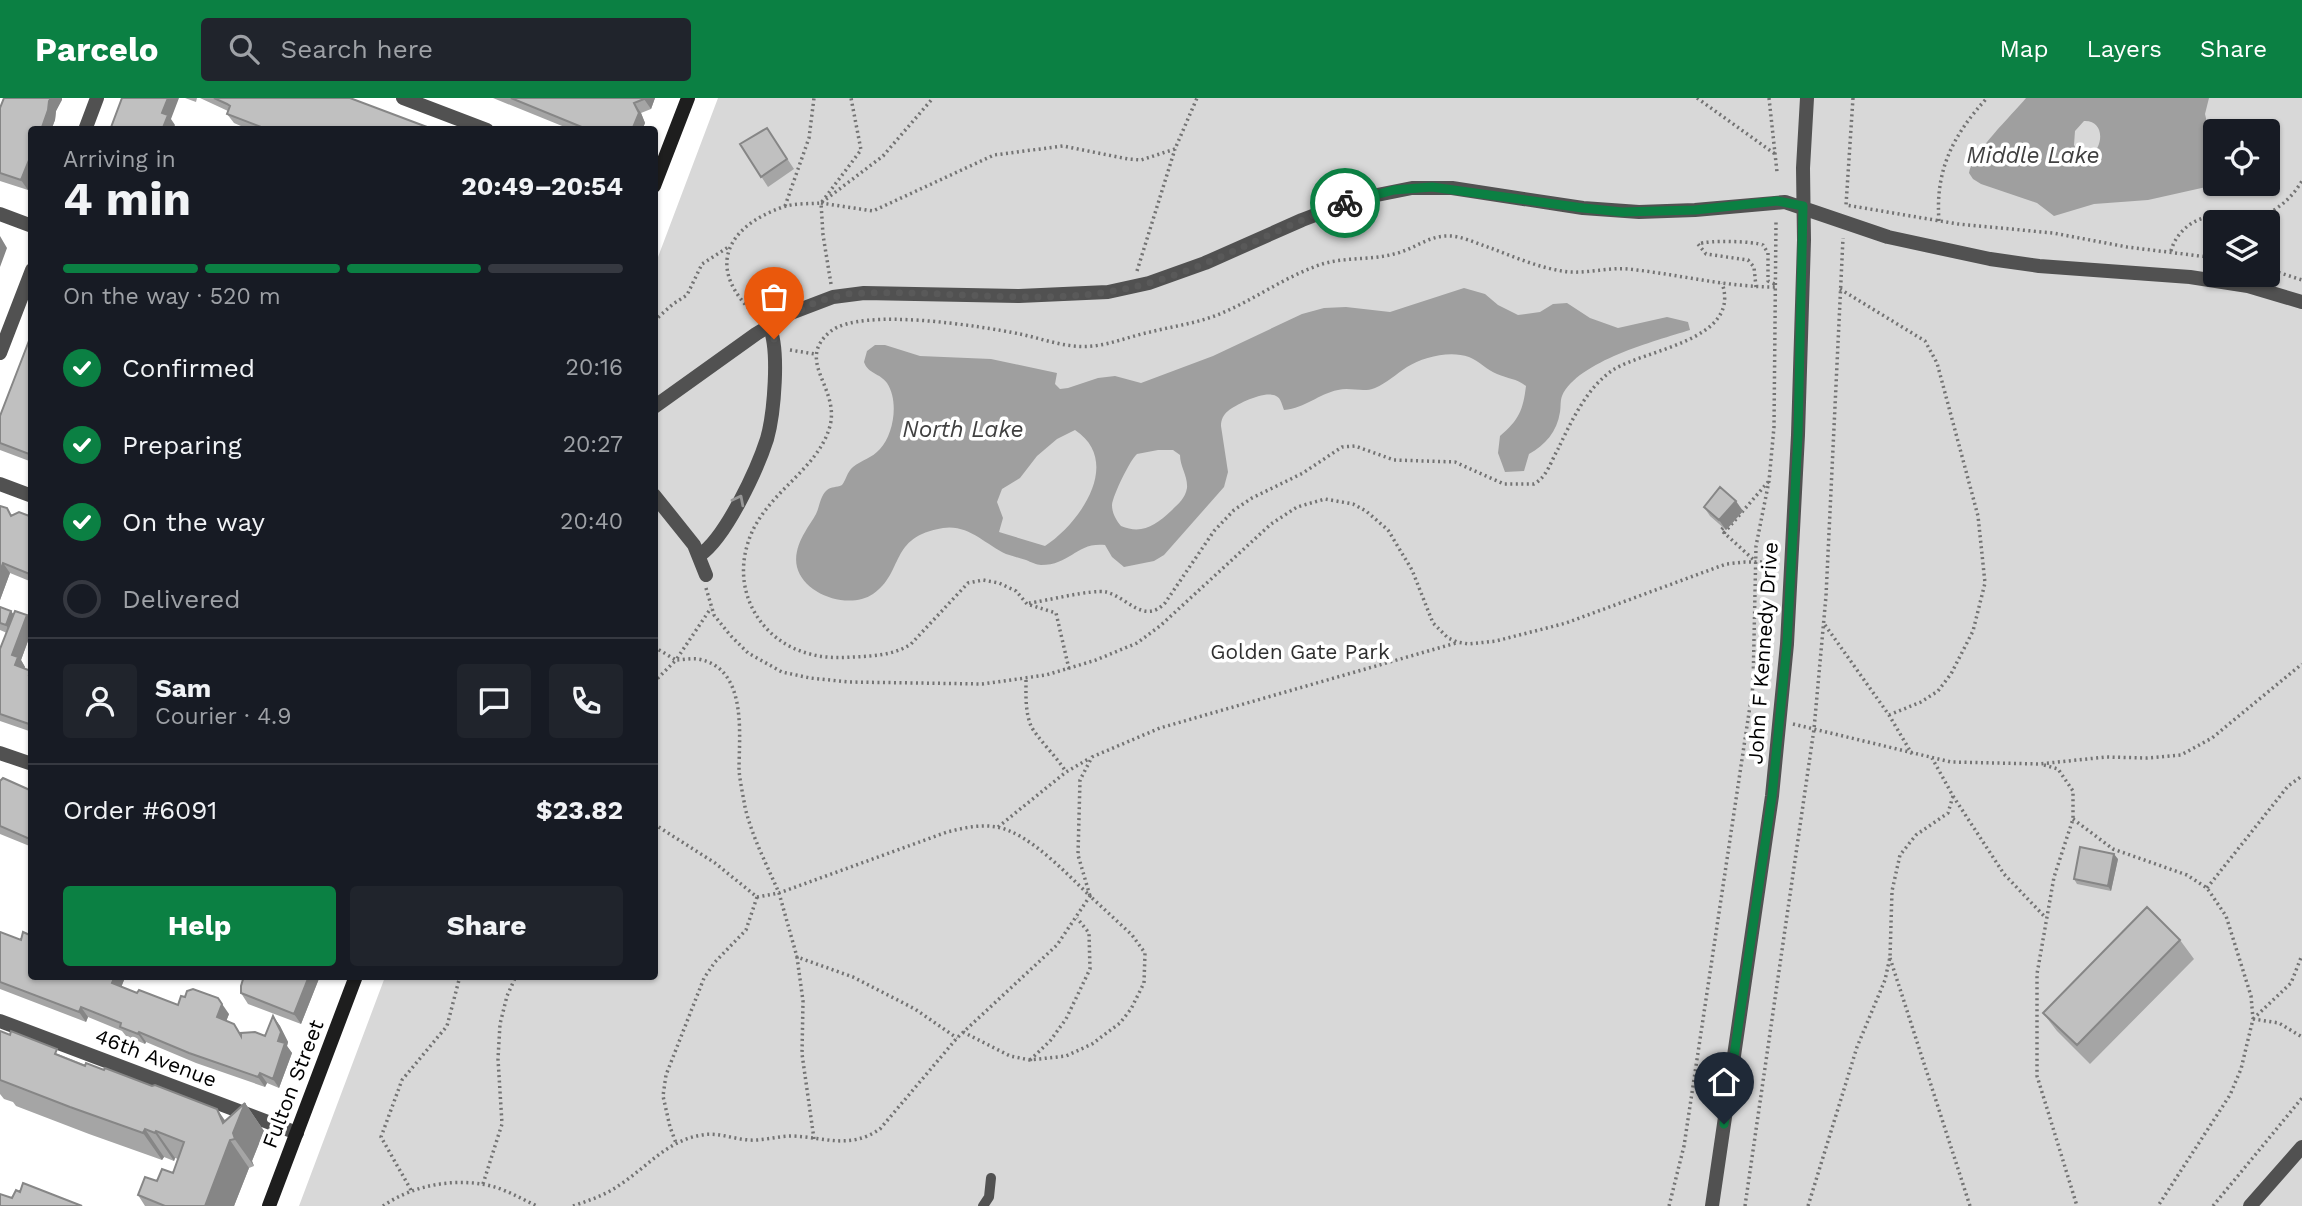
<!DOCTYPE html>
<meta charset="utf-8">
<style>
:root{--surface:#171b24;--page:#20242c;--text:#f1f3f6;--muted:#9ea1a6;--line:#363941;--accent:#0b8043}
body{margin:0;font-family:"Work Sans",sans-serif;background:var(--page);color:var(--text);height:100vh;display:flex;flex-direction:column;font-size:26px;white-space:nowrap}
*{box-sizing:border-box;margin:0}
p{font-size:23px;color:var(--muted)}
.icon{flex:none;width:38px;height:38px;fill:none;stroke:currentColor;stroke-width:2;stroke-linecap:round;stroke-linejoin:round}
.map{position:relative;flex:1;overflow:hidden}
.sheet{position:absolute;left:28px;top:28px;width:630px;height:854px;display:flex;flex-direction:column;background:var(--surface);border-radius:7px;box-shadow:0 2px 5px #0004}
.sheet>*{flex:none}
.tools{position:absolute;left:2203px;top:21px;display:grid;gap:14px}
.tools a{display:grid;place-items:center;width:77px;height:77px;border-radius:7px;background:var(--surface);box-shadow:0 2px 5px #0004;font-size:35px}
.pin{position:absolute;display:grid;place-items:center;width:60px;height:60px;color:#fff;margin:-72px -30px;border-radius:50% 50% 50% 0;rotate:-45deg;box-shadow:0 0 7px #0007}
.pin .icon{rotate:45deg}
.courier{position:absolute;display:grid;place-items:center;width:70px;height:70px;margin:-35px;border:5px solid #0b8043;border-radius:50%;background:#fff;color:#222;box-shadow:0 2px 9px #0007}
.overview em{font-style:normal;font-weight:700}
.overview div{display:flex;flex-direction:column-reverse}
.overview{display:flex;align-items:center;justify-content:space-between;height:119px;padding:0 35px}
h1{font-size:46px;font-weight:700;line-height:52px}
.bar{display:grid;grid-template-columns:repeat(4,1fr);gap:10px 7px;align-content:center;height:84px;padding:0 35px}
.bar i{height:9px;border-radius:5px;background:var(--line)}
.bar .active{background:var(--accent)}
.bar p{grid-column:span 4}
.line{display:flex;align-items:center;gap:18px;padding:0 35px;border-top:2px solid var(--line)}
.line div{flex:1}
.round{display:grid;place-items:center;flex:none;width:74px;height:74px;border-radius:7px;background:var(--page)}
ol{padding:0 35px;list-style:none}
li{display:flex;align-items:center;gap:21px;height:77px}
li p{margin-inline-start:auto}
li .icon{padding:7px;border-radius:50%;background:var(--accent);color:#fff;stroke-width:4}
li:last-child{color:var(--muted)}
li i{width:38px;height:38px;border:4px solid var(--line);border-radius:50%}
.action{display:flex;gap:14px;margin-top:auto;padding:14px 35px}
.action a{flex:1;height:80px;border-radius:7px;background:var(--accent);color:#fff;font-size:28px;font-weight:700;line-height:80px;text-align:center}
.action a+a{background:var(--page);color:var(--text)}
header{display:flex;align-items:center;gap:42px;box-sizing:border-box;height:98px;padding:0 35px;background:var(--accent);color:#fff}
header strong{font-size:33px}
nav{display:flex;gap:38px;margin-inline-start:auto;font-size:24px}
.search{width:490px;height:63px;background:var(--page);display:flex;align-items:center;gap:18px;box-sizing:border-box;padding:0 24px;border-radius:7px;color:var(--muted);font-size:26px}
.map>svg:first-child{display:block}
.green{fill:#d8d8d8;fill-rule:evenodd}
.water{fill:#9f9f9f;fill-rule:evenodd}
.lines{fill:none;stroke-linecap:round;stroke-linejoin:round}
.path{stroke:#737373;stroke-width:3.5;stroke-dasharray:2 3.5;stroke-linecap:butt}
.service{stroke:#515151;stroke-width:10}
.pedestrian{stroke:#515151;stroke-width:14}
.minor{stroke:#515151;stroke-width:14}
.tertiary{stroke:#515151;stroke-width:14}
.secondary{stroke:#1e1e1e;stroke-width:14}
.wall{fill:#a5a5a5}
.shaded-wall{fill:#868686}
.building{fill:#c0c0c0;stroke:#868686;stroke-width:2}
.oneway{stroke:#979797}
.done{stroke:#595959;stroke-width:7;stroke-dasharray:0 12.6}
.route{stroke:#0b8043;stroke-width:9}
.labels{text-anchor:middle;stroke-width:7;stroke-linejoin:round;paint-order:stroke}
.park-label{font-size:21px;fill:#2f2f2f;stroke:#fff}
.street-label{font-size:21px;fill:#000;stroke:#fff}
.water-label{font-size:23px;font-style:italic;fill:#404040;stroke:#fff}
</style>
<header>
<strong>Parcelo</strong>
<div class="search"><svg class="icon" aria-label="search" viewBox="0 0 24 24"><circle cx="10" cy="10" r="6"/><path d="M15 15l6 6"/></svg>Search here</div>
<nav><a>Map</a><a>Layers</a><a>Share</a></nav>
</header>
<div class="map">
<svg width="2302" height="1108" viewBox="0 0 2302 1108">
<rect width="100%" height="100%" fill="#fff"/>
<path class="green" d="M718 0H2302V1108H299L385 879 654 878 655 167ZM2216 33H2268V86H2216ZM2216 124H2268V177H2216Z"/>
<path class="water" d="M2026 0H2209L2205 16 2208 29 2215 38 2216 86H2232L2215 87 2148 102 2094 106 2054 118 2037 105 1981 86 1973 81 1969 75C1972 55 2012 17 2026 0ZM2084 23C2105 22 2104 49 2090 58L2078 54 2074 47 2075 33Z
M1464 190 1485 196 1498 207 1518 217 1540 214 1553 206 1567 205 1590 220 1618 230 1667 219 1688 224 1690 232C1655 243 1578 263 1562 298 1560 303 1561 309 1560 314 1557 334 1545 347 1529 356L1524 373 1505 374 1498 355 1500 338C1519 322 1523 312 1526 288 1516 280 1508 281 1497 276 1487 272 1479 263 1469 259 1450 252 1423 259 1407 269 1396 276 1387 285 1375 290 1363 295 1351 289 1338 292 1318 296 1306 310 1284 312 1282 307 1281 300 1276 298 1265 292 1237 306 1228 313 1223 317 1221 322 1221 328L1228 374 1224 389 1164 457 1154 463 1124 469 1112 459 1105 447C1076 444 1071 467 1041 467 1037 467 1031 464 1026 462 1019 460 1012 458 1006 456 985 446 968 426 943 430 888 439 905 474 873 496 849 512 804 497 797 469 794 457 799 444 805 434 808 428 813 422 816 416 820 408 820 398 827 392 832 388 836 390 842 387 846 382 847 374 853 369 862 362 872 360 880 351 894 336 899 303 887 285 880 275 868 276 864 264L867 253 875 247H885L920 258 991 261 1057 275 1055 286 1060 291 1068 290 1098 280 1115 278 1141 285 1213 258 1302 216 1324 210 1346 209 1390 214ZM1075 332C1123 364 1080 425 1045 448L999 434 1003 420 997 404 1002 391 1020 380 1037 358 1057 341ZM1158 352H1173L1180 357C1180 369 1188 378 1187 390 1185 401 1178 406 1171 413 1156 427 1142 437 1121 428 1116 422 1112 415 1112 407 1113 397 1130 362 1137 356Z"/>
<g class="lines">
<path class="path" d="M1697 0 1775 56
M1769 0 1777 74
M1853 0 1846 107 1958 126 2053 135 2127 149 2216 160
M821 105 873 113 994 57 1063 48 1128 61 1141 62 1175 51 1197 0
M785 108 809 40 814 0
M1939 123C1935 72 1953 37 1987 0
M2171 153C2175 136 2193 119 2212 119 2221 119 2230 124 2239 123 2266 122 2289 105 2302 83
M2268 171 2302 182
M1137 173 1175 51
M831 186 823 137 821 105 883 58 933 0
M1756 189 1754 169 1748 162 1706 156 1698 146C1709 142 1753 143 1763 147L1768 155V183L1775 186
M1840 191 1925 243 1937 265 1978 418 1985 485 1973 533 1951 576 1938 593 1921 604 1889 617
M757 218C706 173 723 130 783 109 794 105 809 106 821 105L861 52 851 0
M654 223 673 206 687 197 702 166 730 148
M790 252 815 256
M1723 430 1721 432 1755 463
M1724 435 1768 384
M706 490 714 517 730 537 748 555 782 574 810 580 849 584 982 586 1046 577 1096 562 1137 545 1160 528 1271 426 1297 409 1325 401 1353 406 1366 413 1388 432 1412 472 1433 525 1448 540 1457 544 1469 546 1496 543 1566 525 1726 466 1745 464H1778
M1029 505C1046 503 1092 491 1106 494 1127 499 1144 527 1165 505L1214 433 1234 412 1252 400 1303 375 1342 349 1355 348 1394 362 1455 364 1504 386H1534C1547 379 1551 363 1558 351 1571 324 1587 289 1613 272 1645 251 1742 243 1722 185
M1825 527 1889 617 1912 656
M654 549 676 562 711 510
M1069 571 1056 515 1027 506 1016 493 999 485 983 482 968 485 911 546C894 557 874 558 854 559 839 560 824 560 810 556 762 544 733 496 747 448 761 396 817 375 830 328 840 289 794 263 831 233 863 209 980 228 1020 236 1044 241 1068 251 1093 248 1112 246 1131 238 1150 234 1174 228 1199 225 1222 215 1253 202 1282 181 1314 169 1340 158 1367 163 1394 156 1413 152 1429 137 1449 138 1461 138 1473 144 1485 148 1510 157 1536 169 1562 173 1584 177 1606 169 1628 171 1677 176 1725 189 1775 189
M1026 582C1026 597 1025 613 1031 628 1037 640 1057 659 1066 674
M1793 626 1951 664 2039 666 2106 659 2147 660 2181 657 2212 640 2302 566
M2044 667 2058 671 2073 693V721L2054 779 2037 876V978L2077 1108
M1953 698 2004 776 2045 819
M2073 721 2113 751 2187 777 2207 790 2226 818 2251 898 2253 921 2241 971 2230 997 2158 1108
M654 726 715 765 757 799 746 832 715 864 704 880 666 977 663 998 670 1029 676 1045
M998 729 1066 674 1090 660
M2207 790 2288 688 2302 678
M757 799 779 795 797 859
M1890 860 1970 1108
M2253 921 2291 885 2302 857
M2253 921 2279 925 2302 939
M963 934 1010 958 1030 962 1066 958 1092 946 1120 925 1131 911 1144 885 1145 855 1132 837 1090 798 1078 757 1080 682 1092 659 1160 630 1456 545
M1030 962 1050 943 1066 921 1090 871 1089 835 1077 820
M814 1041 802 956 803 903 797 859 853 879 915 911 957 940
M483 1086 502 1026 498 961 500 926 507 898 516 878
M411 1092 381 1039 402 982 447 928 460 878
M383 1108C414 1086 461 1078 498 1090 512 1095 524 1102 537 1108
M573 1108C590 1102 606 1097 621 1086 648 1068 668 1042 702 1037 718 1034 733 1041 749 1042 763 1043 778 1038 792 1038 825 1039 849 1052 880 1031L957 940 1057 847 1090 798C1067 776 1029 735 997 729 980 726 963 730 947 734L779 795C767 767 752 739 745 709 743 697 740 684 739 672 739 636 748 570 698 561 691 560 683 562 676 562L654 584
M1669 1108 1684 1048 1753 588 1756 448 1769 383 1774 329 1776 124
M1745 1108 1814 631 1826 498 1843 140
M1808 1108 1857 949 1885 882 1890 859 1892 793 1900 757 1916 737 1948 715 1953 698 1932 660
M2213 1108 2302 1000"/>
<path class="service" d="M983 1108 989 1099 991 1080"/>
<path class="pedestrian" d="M2250 1108 2302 1049"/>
<path class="minor" d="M403 0 487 32
M85 32 97 0
M0 116 32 128
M0 255 32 172
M0 386 32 398
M654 397 694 447 706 477
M700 457C726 439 757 372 767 341 774 316 780 251 769 228
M0 655 32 666
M0 923 297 1035"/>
<path class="tertiary" d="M654 309 756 236 791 215 833 199 864 195 1019 198 1108 194 1149 185 1205 165 1302 122 1357 101 1412 90H1452L1583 110 1639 114 1695 112 1785 104 1888 139 1990 161 2039 168 2190 179 2248 188 2302 204
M1712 1108 1772 698 1787 546 1798 337 1804 142 1803 70 1807 0"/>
<path class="secondary" d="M654 88 688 0
M269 1108 356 878"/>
</g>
<path class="wall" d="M4 0H62L56 13 55 22 28 92 0 83V10Z
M185 0H197L196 4Z
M200 0H350L435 32H250L234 25 227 16 228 13Z
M493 0H655L651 11 641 15 645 25 642 32H572Z
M767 30 794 71 768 89 740 46Z
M32 235V364L0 352V318Z
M0 408 12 418 32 419V484L10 475 0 502Z
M1704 409 1743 413 1726 432 1710 418Z
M0 509 11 513 14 517H27L32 524V532L21 562 25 569 24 571 32 574V634L0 623V551L7 535 0 532Z
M0 683 32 693V749L0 736Z
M2118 761 2111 793 2077 786 2074 781Z
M0 834 32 878H121L124 882 121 889 137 895 178 907 229 916 226 923 241 937 265 938 273 918 280 928 288 944 287 948 292 955 279 990 267 985 265 989 196 965 146 944 145 946 126 938 122 933 88 919 86 924 0 891Z
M2180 842 2194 861 2090 966 2057 933 2043 915Z
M244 878H320L301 926 248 906 241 895Z
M0 933 225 1022 245 1005 264 1033 252 1063 254 1068 249 1070 234 1108H145L138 1097 157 1083 173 1075 178 1061 175 1060 174 1063 164 1059 162 1062 89 1036 16 1008 13 1004 4 1001 0 996Z"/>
<path class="shaded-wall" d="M51 0H62V2L56 13 55 22 51 32H41L49 3Z
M168 0H179L171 21 175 27 173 32H162V15Z
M644 0H655L651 11 644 1Z
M634 5 641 15 645 25 642 32H632Z
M32 55V82L28 92 21 82Z
M0 138 7 150 0 169Z
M1736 403 1743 413 1726 432 1719 422Z
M3 465 10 475 0 502V474Z
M11 513 18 523 12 537 6 527Z
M27 517 32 524V532L21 562 25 569 22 577 15 567 12 557Z
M2114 756 2118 761 2111 793 2108 788Z
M115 878H121L124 882 119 895 112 885Z
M309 878H320L301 926 294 916Z
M218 900 229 916 224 929 217 919Z
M81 909 88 919 86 924 79 914Z
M273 918 280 928 288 944 287 948 292 955 279 990 273 981 278 943Z
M139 934 146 944 145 946 138 936Z
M260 975 267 985 265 989 258 979Z
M245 1005 264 1033 252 1063 254 1068 223 1025 217 1011 233 1034Z
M145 1031 164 1059 162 1062 143 1035Z
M156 1033 175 1060 174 1063 155 1035Z
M230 1042 249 1070 234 1108H205Z"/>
<path class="building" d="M4 0H51L49 3 48 12 41 32H32V55L21 82 0 75V10Z
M122 0H168L162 15 168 17 162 32H110Z
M214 0H350L435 32H269L227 16 230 8 227 6Z
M511 0H644V1L634 5 639 15 632 32H589Z
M767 30 787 61 761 79 740 46Z
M32 235V355L29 356 0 345V318Z
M1720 389 1736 403 1719 422 1704 409Z
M0 408 7 410 11 418 19 414 32 419V477L3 465 0 474Z
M0 509 11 513 6 527 0 525Z
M15 513 27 517 12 557 18 559 15 567 31 573 29 577 32 578V627L0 616V551Z
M3 680 32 693V742L0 728V683Z
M2080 749 2114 756 2108 788 2074 781Z
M2147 809 2180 842 2077 947 2043 915Z
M0 834 21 842 23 834 32 838V878H115L112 885 137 895 139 892 178 907 181 898 185 899 187 893 193 891 218 900 222 906 217 919 234 926 241 938V935L255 934 265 938 273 918 281 934 278 943 285 945 273 981 260 975 258 979 189 955 139 934 138 936 120 929 121 925 81 909 79 914 0 884Z
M244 878H309L294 916 241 895V888Z
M0 933 10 937 11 933 57 951 55 956 85 968 86 965 104 972 105 970 152 988 155 987 217 1011 223 1025 245 1005 233 1035 235 1041 230 1042 205 1108H165L138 1097 145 1079 157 1083 162 1071 173 1075 184 1044 156 1033 155 1035 145 1031 143 1035 70 1009 0 982Z
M23 1085 82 1108H0V1096L12 1100 16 1092 20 1094Z"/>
<defs><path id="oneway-chevron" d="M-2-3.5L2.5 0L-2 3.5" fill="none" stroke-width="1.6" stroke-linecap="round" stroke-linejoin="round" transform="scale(1.75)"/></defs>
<use class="oneway" href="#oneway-chevron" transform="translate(739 402) rotate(-63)"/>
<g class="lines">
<path class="done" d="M774 241 769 228 818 203 847 196C934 190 1021 207 1107 194 1192 182 1266 133 1345 105"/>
<path class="route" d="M1345 105 1394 92 1432 89 1583 110 1622 114 1695 112 1777 103 1803 108 1798 337 1787 546 1772 698 1724 1026"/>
</g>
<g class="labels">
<g class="park-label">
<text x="1300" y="561">Golden Gate Park</text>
</g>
<g class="street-label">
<text transform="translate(1763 555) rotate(-86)" y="7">John F Kennedy Drive</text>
<text transform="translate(156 960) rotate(21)" y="7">46th Avenue</text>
<text transform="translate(293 986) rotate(-69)" y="7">Fulton Street</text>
</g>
<g class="water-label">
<text x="2033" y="65">Middle Lake</text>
<text x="963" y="339">North Lake</text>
</g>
</g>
</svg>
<div class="tools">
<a><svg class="icon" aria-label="locate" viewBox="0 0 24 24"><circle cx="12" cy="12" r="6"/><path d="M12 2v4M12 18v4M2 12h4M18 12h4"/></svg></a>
<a><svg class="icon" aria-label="layers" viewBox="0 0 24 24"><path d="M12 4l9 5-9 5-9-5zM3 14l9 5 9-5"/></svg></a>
</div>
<div class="pin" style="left:774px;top:241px;background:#ea580c"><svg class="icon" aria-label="bag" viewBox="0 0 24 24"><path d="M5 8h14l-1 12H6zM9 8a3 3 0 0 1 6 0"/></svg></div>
<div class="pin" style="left:1724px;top:1026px;background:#1f2937"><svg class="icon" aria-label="home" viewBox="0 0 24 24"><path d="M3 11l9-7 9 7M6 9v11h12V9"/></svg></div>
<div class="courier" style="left:1345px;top:105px"><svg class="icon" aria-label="bike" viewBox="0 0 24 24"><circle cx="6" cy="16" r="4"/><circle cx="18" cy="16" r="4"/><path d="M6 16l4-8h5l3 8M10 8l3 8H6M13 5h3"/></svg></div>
<section class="sheet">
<div class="overview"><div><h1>4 min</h1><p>Arriving in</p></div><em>20:49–20:54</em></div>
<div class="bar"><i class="active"></i><i class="active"></i><i class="active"></i><i></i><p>On the way · 520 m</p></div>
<ol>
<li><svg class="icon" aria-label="check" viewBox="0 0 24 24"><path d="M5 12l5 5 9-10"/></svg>Confirmed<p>20:16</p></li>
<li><svg class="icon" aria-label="check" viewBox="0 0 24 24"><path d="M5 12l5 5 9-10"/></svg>Preparing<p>20:27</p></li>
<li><svg class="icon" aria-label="check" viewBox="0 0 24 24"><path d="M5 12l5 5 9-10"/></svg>On the way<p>20:40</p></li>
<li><i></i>Delivered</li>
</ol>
<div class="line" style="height:126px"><a class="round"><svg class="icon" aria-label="person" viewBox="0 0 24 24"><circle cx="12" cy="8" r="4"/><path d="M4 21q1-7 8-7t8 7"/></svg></a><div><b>Sam</b><p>Courier · 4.9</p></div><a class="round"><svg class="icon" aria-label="chat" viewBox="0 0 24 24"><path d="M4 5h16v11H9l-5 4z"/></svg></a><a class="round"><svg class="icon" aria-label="phone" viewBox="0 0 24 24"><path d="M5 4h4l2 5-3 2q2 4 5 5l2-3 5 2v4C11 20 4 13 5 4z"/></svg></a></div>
<div class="line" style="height:91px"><div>Order #6091</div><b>$23.82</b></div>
<div class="action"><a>Help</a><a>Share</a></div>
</section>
</div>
